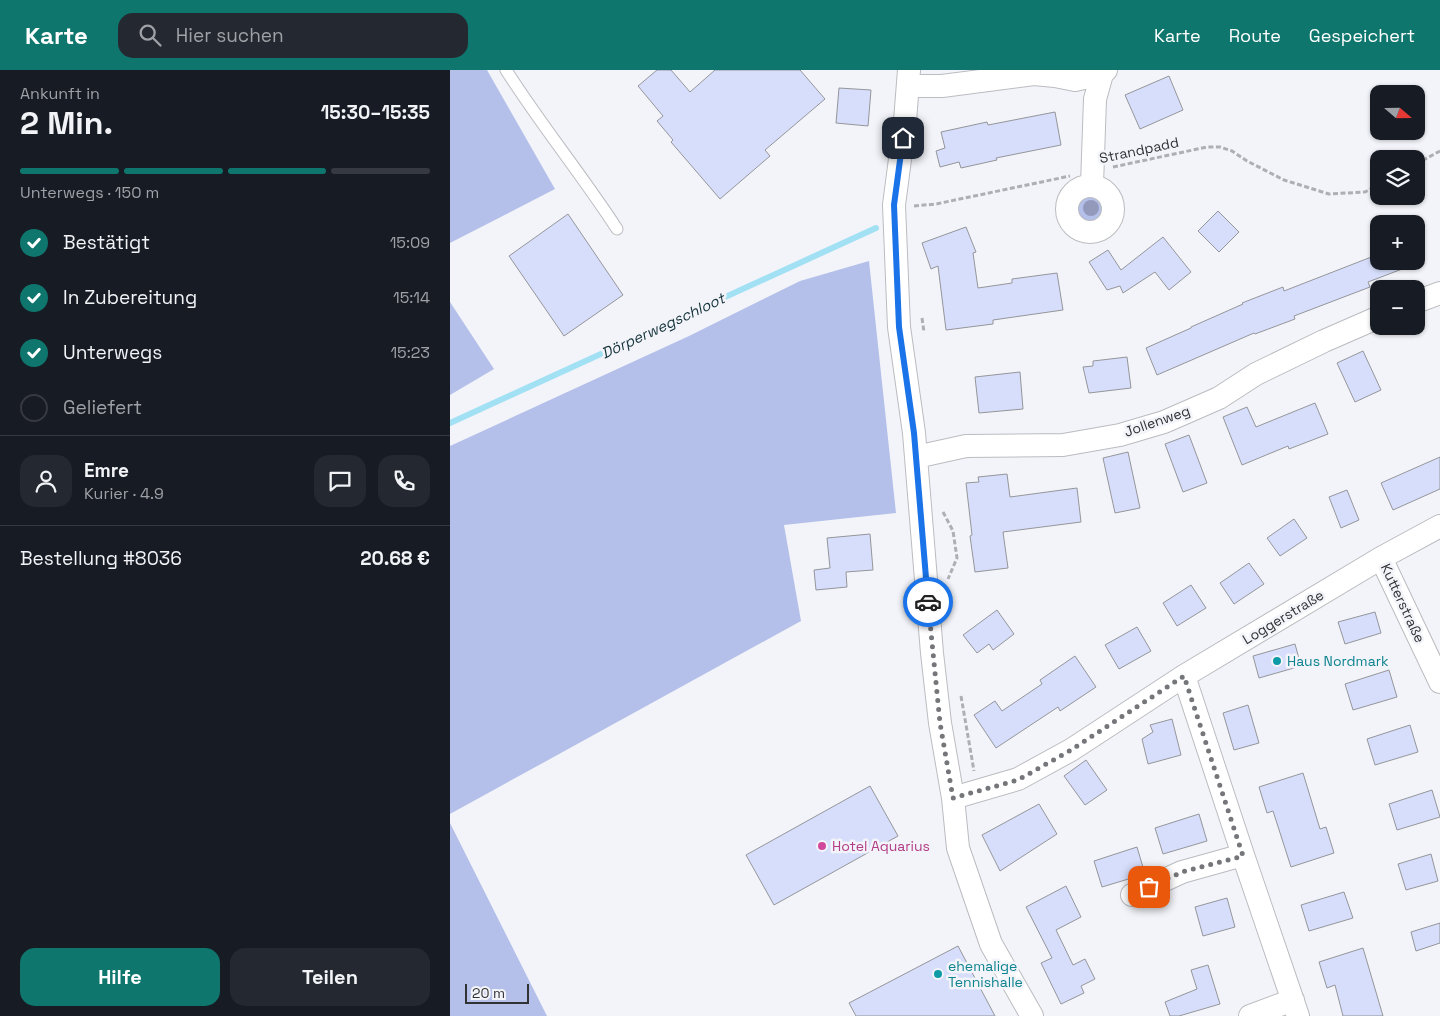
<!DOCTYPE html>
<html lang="de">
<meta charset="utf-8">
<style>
:root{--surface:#171b24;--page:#242831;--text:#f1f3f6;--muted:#9ea1a6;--line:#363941;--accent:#0f766e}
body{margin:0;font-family:"Space Grotesk",sans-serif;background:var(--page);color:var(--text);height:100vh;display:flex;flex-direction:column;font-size:19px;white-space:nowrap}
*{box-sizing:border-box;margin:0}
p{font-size:16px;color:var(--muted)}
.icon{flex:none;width:28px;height:28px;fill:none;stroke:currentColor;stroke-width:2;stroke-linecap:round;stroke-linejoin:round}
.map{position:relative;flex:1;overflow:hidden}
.panel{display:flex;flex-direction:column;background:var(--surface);width:450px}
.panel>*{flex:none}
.needle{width:32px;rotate:110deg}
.controls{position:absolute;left:920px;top:15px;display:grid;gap:10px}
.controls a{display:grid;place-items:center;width:55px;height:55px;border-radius:10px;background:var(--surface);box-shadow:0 1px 4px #0004;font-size:25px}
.scale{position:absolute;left:15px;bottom:12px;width:64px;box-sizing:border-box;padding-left:5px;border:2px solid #313234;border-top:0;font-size:14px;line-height:18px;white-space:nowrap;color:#313234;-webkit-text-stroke:4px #f3f4f9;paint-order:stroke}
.pin{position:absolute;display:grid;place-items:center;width:42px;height:42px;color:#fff;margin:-21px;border-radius:10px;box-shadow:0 2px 8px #0006}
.courier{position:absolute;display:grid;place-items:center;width:50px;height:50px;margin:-25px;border:4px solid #1a73e8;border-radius:50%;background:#fff;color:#222;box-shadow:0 1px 6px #0007}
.head em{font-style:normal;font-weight:800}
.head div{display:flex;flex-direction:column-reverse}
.head{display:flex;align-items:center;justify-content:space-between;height:85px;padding:0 20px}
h1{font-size:32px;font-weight:800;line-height:38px}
.bar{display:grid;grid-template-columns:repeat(4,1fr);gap:8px 5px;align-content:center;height:60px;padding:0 20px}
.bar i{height:6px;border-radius:4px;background:var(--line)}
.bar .selected{background:var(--accent)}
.bar p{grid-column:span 4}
.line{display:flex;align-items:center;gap:12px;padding:0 20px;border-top:1px solid var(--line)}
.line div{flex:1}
.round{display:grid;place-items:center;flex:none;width:52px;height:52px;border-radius:15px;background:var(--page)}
ol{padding:0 20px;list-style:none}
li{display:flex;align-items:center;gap:15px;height:55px}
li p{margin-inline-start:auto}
li .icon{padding:5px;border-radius:50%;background:var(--accent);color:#fff;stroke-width:4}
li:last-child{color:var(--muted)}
li i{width:28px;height:28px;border:2px solid var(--line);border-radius:50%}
.action{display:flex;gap:10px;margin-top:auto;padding:10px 20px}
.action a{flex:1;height:58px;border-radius:15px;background:var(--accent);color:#fff;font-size:20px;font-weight:800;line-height:58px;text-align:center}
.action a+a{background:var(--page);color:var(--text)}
header{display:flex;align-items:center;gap:30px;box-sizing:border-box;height:70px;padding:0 25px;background:var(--accent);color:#fff}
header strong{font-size:24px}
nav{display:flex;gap:28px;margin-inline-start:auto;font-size:18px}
.search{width:350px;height:45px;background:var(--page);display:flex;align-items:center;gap:12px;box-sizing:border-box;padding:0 18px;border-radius:15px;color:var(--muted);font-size:19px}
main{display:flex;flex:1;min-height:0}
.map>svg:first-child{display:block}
.green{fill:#b4c0e9}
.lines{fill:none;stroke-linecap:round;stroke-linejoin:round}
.stream{stroke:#a2e0f4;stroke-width:6}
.building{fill:#d6defb;stroke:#95969a}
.service-casing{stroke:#bbbcc0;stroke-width:13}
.minor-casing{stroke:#bbbcc0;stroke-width:24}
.path{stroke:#aeafb3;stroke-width:3;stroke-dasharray:5 2.5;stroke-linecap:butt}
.service{stroke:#fff;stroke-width:11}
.minor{stroke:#fff;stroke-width:22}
.tree{fill:#9299bb}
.done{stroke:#757679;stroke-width:5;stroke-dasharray:0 9}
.route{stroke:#1a73e8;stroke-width:6}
.culture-dot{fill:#0f9aa8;stroke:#f3f4f9;stroke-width:2}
.hotel-dot{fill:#d1479c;stroke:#f3f4f9;stroke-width:2}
.labels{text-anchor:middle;stroke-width:5;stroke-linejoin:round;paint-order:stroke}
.street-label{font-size:14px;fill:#313234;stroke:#f3f4f9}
.culture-label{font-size:14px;fill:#0d838f;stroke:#f3f4f9;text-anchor:start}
.hotel-label{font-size:14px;fill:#b23c85;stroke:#f3f4f9;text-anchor:start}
.water-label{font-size:15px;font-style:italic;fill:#13323a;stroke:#f3f4f9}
</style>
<header>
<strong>Karte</strong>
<div class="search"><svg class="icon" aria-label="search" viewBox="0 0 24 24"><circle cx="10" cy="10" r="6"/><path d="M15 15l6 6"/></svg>Hier suchen</div>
<nav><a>Karte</a><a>Route</a><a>Gespeichert</a></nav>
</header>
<main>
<section class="panel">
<div class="head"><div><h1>2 Min.</h1><p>Ankunft in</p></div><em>15:30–15:35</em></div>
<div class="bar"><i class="selected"></i><i class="selected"></i><i class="selected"></i><i></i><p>Unterwegs · 150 m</p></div>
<ol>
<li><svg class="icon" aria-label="check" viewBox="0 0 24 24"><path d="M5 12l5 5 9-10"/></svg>Bestätigt<p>15:09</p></li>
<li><svg class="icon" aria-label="check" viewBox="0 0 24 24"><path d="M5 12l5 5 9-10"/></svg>In Zubereitung<p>15:14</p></li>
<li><svg class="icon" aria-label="check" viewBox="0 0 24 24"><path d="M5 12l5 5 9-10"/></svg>Unterwegs<p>15:23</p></li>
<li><i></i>Geliefert</li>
</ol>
<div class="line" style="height:90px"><a class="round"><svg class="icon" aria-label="person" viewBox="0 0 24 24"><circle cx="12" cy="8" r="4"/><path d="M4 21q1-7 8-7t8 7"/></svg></a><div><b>Emre</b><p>Kurier · 4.9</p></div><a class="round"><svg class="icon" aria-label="chat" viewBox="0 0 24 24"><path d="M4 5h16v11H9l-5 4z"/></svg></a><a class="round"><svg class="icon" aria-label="phone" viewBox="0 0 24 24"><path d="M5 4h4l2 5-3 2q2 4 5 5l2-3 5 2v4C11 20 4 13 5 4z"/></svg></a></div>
<div class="line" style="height:65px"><div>Bestellung #8036</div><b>20.68 €</b></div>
<div class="action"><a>Hilfe</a><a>Teilen</a></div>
</section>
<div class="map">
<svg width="990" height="946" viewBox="0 0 990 946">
<rect width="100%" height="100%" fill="#f3f4f9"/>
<path class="green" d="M0 0H37L105 119 0 173Z
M626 138a15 15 0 1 1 30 0a15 15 0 1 1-30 0Z
M419 191 446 443 334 455 351 551 0 744V376L239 266 350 211Z
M0 232 44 299 0 325Z
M0 753 97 946H0Z"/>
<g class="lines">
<path class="stream" d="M0 353 426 158"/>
</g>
<path class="building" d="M207 0H221L240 22 265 0H350L375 29 315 80 320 86 270 129 221 72 223 70 207 51 213 46 188 16Z
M719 6 733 40 690 59 675 25Z
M389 18 421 20 418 56 386 53Z
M605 42 611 75 546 88 547 90 511 98 509 92 490 97 486 81 495 78 491 62 537 52 538 55Z
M768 141 789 162 769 182 748 161Z
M118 144 173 225 114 266 59 186Z
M516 157 526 182 523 183 528 218 562 213V209L607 203 613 240 543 250V254L496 260 488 196 481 199 472 173Z
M713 167 741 202 719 220 705 202 673 223 670 216 657 220 639 192 658 180 671 200Z
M929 184V191H967L968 193 918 212 920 217 844 246 845 249 805 264 804 263 707 305 696 278 741 258V257L793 234 792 233 833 217 834 221Z
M913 281 931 320 905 332 887 293Z
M677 287 681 318 639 323 633 297 643 296V291Z
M570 302 573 339 529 343 525 307Z
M865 333 878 364 839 379 838 376 792 395 773 347 797 337 806 357Z
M739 365 757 413 733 422 715 374Z
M678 382 690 438 665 443 653 388Z
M990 387V419L943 440 931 413Z
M557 404 560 427 627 418 631 452 553 462 558 498 525 502 520 466 522 465 516 413 529 412 528 407Z
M897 420 909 450 891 458 879 427Z
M844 449 857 468 830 486 817 468Z
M420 464 423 500 396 502 397 517 366 520 364 500 380 498 377 468Z
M799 493 814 514 784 534 770 513Z
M741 515 756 538 727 556 713 533Z
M547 540 564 564 543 580 539 574 527 583 513 565Z
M925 542 931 563 895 574 888 552Z
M687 557 701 581 669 599 655 575Z
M845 574 851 596 809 608 803 586Z
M625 586 646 617 610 641 608 637 546 678 524 645 545 631 552 641 592 614 590 610Z
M939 600 947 627 903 640 895 614Z
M798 635 809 673 784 680 773 643Z
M722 649 731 685 698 694 692 669 703 662 700 655Z
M960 655 968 682 925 695 917 669Z
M636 690 657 720 635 735 614 706Z
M853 703 870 759 876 757 884 783 841 797 823 741 817 743 809 717Z
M420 716 448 766 324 835 296 785Z
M982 720 990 747 947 760 939 734Z
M589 734 607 764 550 801 532 765Z
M749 744 757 771 713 784 705 758Z
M687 777 695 804 652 817 644 791Z
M981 784 988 811 956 820 948 794Z
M616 816 631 847 606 860 623 895 635 889 645 909 631 916 634 923 611 934 591 893 602 888 576 837Z
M894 822 903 848 859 861 851 835Z
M777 828 785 857 753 866 745 837Z
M990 853V873L966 881 961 862Z
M508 876 545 946H406L399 933Z
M913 878 933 946H893L885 915 877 918 869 892Z
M758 895 770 934 729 946H720L715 932 747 919 741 900Z"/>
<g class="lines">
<defs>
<path id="service" d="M56 0C91 55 132 105 167 159"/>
<path id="minor" d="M459 0 455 51 444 135 449 257 464 363 482 583 490 653 503 728 508 778 541 874 582 946
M458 16H492L584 4 605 6 625 10 652 4 656 0
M642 115 645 29 652 4
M617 139a23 23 0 1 1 46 0a23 23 0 1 1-46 0Z
M966 232 990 223
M466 387 516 376 613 375 670 365 714 352 769 328 806 304 874 271 929 247
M931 488 990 612
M734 606 793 785 848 946
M503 728 568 709 621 680 734 606 931 488 990 456
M682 825 732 802 793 785
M800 946 843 930"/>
</defs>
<use href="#service" class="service-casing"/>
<use href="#minor" class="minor-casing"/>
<path class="path" d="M966 94 990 81
M663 97 757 77H770L782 81 797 91 834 110 879 124 915 122 929 115
M464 136 486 134 620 106
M472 248 474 262
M493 442 503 461 507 488 498 509
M511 626 524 701"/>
<use href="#service" class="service"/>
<use href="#minor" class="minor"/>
</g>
<circle class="tree" cx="641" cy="138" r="8"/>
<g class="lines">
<path class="done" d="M478 532 490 653 503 728 568 710 621 680 734 606 793 786 732 802 699 817"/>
<path class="route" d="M453 68 444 135 449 257 464 363 478 532"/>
</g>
<g class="culture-dot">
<circle cx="827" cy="591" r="5"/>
<circle cx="488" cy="904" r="5"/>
</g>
<circle class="hotel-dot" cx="372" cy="776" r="5"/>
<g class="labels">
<g class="street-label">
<text transform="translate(689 80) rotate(-12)" y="5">Strandpadd</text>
<text transform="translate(707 351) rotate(-19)" y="5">Jollenweg</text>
<text transform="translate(953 533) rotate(65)" y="5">Kutterstraße</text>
<text transform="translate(833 547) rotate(-31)" y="5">Loggerstraße</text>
</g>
<g class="culture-label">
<text x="837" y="596">Haus Nordmark</text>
<text x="498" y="901">ehemalige<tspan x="498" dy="16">Tennishalle</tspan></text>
</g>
<g class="hotel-label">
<text x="382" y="781">Hotel Aquarius</text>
</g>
<g class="water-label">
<text transform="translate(213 256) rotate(-25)" y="5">Dörperwegschloot</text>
</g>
</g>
</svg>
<div class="controls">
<a><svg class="needle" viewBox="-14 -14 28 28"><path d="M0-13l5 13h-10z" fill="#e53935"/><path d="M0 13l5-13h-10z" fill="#9ea1a6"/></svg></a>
<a><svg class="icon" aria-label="layers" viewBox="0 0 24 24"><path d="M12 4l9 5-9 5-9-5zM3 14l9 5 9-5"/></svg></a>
<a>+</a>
<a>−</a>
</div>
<div class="scale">20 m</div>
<div class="pin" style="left:699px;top:817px;background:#ea580c"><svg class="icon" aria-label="bag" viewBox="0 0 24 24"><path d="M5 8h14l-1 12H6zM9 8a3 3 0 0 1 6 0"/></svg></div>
<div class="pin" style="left:453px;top:68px;background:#1f2937"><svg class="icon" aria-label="home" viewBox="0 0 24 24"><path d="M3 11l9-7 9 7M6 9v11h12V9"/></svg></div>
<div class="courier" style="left:478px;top:532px"><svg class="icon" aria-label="car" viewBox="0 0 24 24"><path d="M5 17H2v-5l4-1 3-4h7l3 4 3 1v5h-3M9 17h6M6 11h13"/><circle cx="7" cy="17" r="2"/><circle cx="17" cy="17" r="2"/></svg></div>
</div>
</main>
